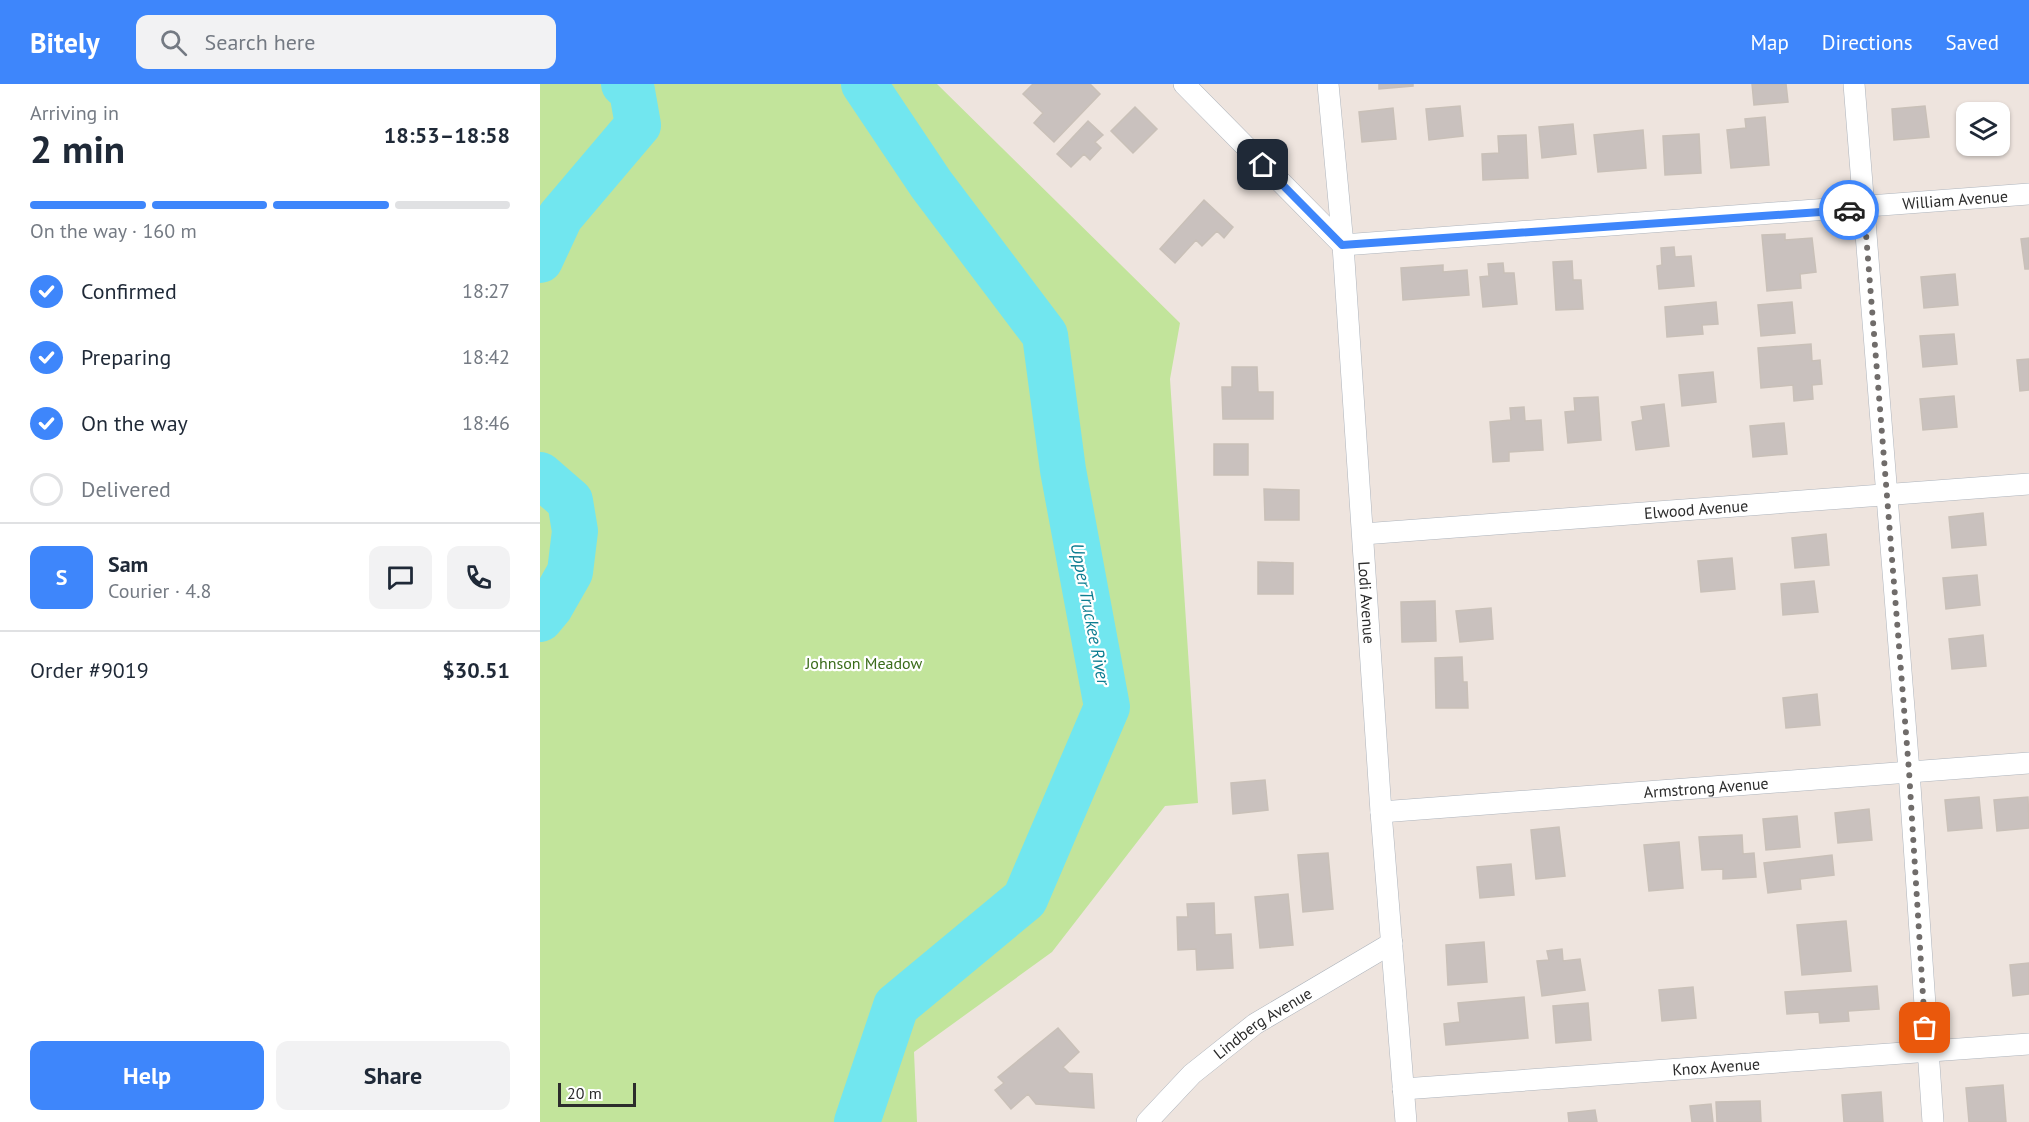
<!DOCTYPE html>
<meta charset="utf-8">
<style>
:root{--surface:#fff;--page:#f2f2f3;--text:#1f2937;--muted:#747a83;--line:#e0e1e3;--accent:#3e86fb}
body{margin:0;font-family:"PT Sans",sans-serif;background:var(--page);color:var(--text);height:100vh;display:flex;flex-direction:column;font-size:22px;white-space:nowrap}
*{box-sizing:border-box;margin:0}
p{font-size:20px;color:var(--muted)}
.icon{flex:none;width:33px;height:33px;fill:none;stroke:currentColor;stroke-width:2;stroke-linecap:round;stroke-linejoin:round}
.map{position:relative;flex:1;overflow:hidden}
.drawer{display:flex;flex-direction:column;background:var(--surface);width:540px}
.drawer>*{flex:none}
.buttons{position:absolute;left:1416px;top:18px;display:grid;gap:12px}
.buttons a{display:grid;place-items:center;width:54px;height:54px;border-radius:12px;background:var(--surface);box-shadow:0 2px 4px #0004;font-size:30px}
.scale{position:absolute;left:18px;bottom:15px;width:78px;box-sizing:border-box;padding-left:6px;border:3px solid #2c2c2c;border-top:0;font-size:16px;line-height:21px;white-space:nowrap;color:#2c2c2c;-webkit-text-stroke:4px #fff;paint-order:stroke}
.pin{position:absolute;display:grid;place-items:center;width:51px;height:51px;color:#fff;margin:-26px;border-radius:12px;box-shadow:0 3px 9px #0006}
.courier{position:absolute;display:grid;place-items:center;width:60px;height:60px;margin:-30px;border:4px solid #3e86fb;border-radius:50%;background:#fff;color:#222;box-shadow:0 2px 8px #0007}
.summary em{font-style:normal;font-weight:700}
.summary div{display:flex;flex-direction:column-reverse}
.summary{display:flex;align-items:center;justify-content:space-between;height:102px;padding:0 30px}
h1{font-size:39px;font-weight:700;line-height:45px}
.bar{display:grid;grid-template-columns:repeat(4,1fr);gap:9px 6px;align-content:center;height:72px;padding:0 30px}
.bar i{height:8px;border-radius:4px;background:var(--line)}
.bar .active{background:var(--accent)}
.bar p{grid-column:span 4}
.line{display:flex;align-items:center;gap:15px;padding:0 30px;border-top:2px solid var(--line)}
.line div{flex:1}
.round{display:grid;place-items:center;flex:none;width:63px;height:63px;border-radius:12px;background:var(--page)}
ol{padding:0 30px;list-style:none}
li{display:flex;align-items:center;gap:18px;height:66px}
li p{margin-inline-start:auto}
li .icon{padding:6px;border-radius:50%;background:var(--accent);color:#fff;stroke-width:4}
li:last-child{color:var(--muted)}
li i{width:33px;height:33px;border:3px solid var(--line);border-radius:50%}
.button{display:flex;gap:12px;margin-top:auto;padding:12px 30px}
.button a{flex:1;height:69px;border-radius:12px;background:var(--accent);color:#fff;font-size:24px;font-weight:700;line-height:69px;text-align:center}
.button a+a{background:var(--page);color:var(--text)}
header{display:flex;align-items:center;gap:36px;box-sizing:border-box;height:84px;padding:0 30px;background:var(--accent);color:#fff}
header strong{font-size:28px}
nav{display:flex;gap:33px;margin-inline-start:auto;font-size:21px}
.search{width:420px;height:54px;background:var(--page);display:flex;align-items:center;gap:15px;box-sizing:border-box;padding:0 21px;border-radius:12px;color:var(--muted);font-size:22px}
main{display:flex;flex:1;min-height:0}
.map>svg:first-child{display:block}
.green{fill:#c2e49b}
.lines{fill:none;stroke-linecap:round;stroke-linejoin:round}
.river{stroke:#71e6ef;stroke-width:46}
.building{fill:#c9c1be;stroke:#c9c0b8;stroke-width:1.5}
.street-casing{stroke:#aeb4bc;stroke-width:22}
.street{stroke:#fff;stroke-width:21}
.done{stroke:#706c6a;stroke-width:6;stroke-dasharray:0 10.8}
.route{stroke:#3e86fb;stroke-width:8}
.labels{text-anchor:middle;stroke-width:4.5;stroke-linejoin:round;paint-order:stroke}
.street-label{font-size:16px;fill:#2c2c2c;stroke:#fff}
.park-label{font-size:16px;fill:#3a6b1a;stroke:#fff}
.water-label{font-size:18px;font-style:italic;fill:#0d7d91;stroke:#fff}
</style>
<header>
<strong>Bitely</strong>
<div class="search"><svg class="icon" aria-label="search" viewBox="0 0 24 24"><circle cx="10" cy="10" r="6"/><path d="M15 15l6 6"/></svg>Search here</div>
<nav><a>Map</a><a>Directions</a><a>Saved</a></nav>
</header>
<main>
<section class="drawer">
<div class="summary"><div><h1>2 min</h1><p>Arriving in</p></div><em>18:53–18:58</em></div>
<div class="bar"><i class="active"></i><i class="active"></i><i class="active"></i><i></i><p>On the way · 160 m</p></div>
<ol>
<li><svg class="icon" aria-label="check" viewBox="0 0 24 24"><path d="M5 12l5 5 9-10"/></svg>Confirmed<p>18:27</p></li>
<li><svg class="icon" aria-label="check" viewBox="0 0 24 24"><path d="M5 12l5 5 9-10"/></svg>Preparing<p>18:42</p></li>
<li><svg class="icon" aria-label="check" viewBox="0 0 24 24"><path d="M5 12l5 5 9-10"/></svg>On the way<p>18:46</p></li>
<li><i></i>Delivered</li>
</ol>
<div class="line" style="height:108px"><b class="round" style="background:var(--accent);color:#fff">S</b><div><b>Sam</b><p>Courier · 4.8</p></div><a class="round"><svg class="icon" aria-label="chat" viewBox="0 0 24 24"><path d="M4 5h16v11H9l-5 4z"/></svg></a><a class="round"><svg class="icon" aria-label="phone" viewBox="0 0 24 24"><path d="M5 4h4l2 5-3 2q2 4 5 5l2-3 5 2v4C11 20 4 13 5 4z"/></svg></a></div>
<div class="line" style="height:78px"><div>Order #9019</div><b>$30.51</b></div>
<div class="button"><a>Help</a><a>Share</a></div>
</section>
<div class="map">
<svg width="1489" height="1038" viewBox="0 0 1489 1038">
<rect width="100%" height="100%" fill="#eee4de"/>
<path class="green" d="M0 0H397L640 239 630 295 658 719 625 722 512 868 374 968 377 1038H0Z"/>
<g class="lines">
<path class="river" d="M0 176 20 133 98 41 92 7 84 0
M0 391 30 417 35 447 30 488 10 523 0 535
M317 1038 356 922 485 815 567 623 523 386 505 251 391 100 324 0"/>
</g>
<path class="building" d="M493 0H550L560 10 514 58 494 39 503 29 483 10Z
M839 0H873V2L839 5Z
M1212 0H1246L1248 18 1214 21Z
M920 22 923 52 889 56 886 25Z
M1385 22 1389 53 1354 56 1352 25Z
M595 23 617 45 593 69 571 47Z
M853 24 856 55 822 58 819 28Z
M1225 33 1229 81 1191 84 1187 46 1206 44 1205 35Z
M548 37 563 51 555 58 561 64 550 76 544 70 531 83 517 70Z
M1033 40 1036 70 1002 74 999 43Z
M1103 46 1106 84 1058 88 1054 51Z
M1159 50 1161 89 1125 91 1123 52Z
M986 51 988 94 943 96 942 70 959 69 958 52Z
M664 116 693 143 684 154 677 147 662 162 656 156 635 179 620 165Z
M1245 150V156L1272 154 1276 188 1260 190 1261 204 1227 207 1222 151Z
M1489 154V185H1485L1481 155Z
M1134 163 1135 173 1151 172 1154 202 1119 205 1117 182 1122 181 1121 164Z
M1032 177 1033 196H1041L1043 225 1016 226 1013 178Z
M963 179 964 189H974L977 220 943 223 940 193 949 192 948 180Z
M903 181V188L927 186 929 211 863 216 861 184Z
M1415 190 1418 221 1384 224 1381 193Z
M1176 218 1178 240 1162 241 1163 250 1127 253 1125 223Z
M1252 218 1255 249 1221 252 1218 221Z
M1414 250 1417 280 1383 283 1380 252Z
M1271 260 1272 277 1280 276 1282 300 1272 301 1273 315 1254 317 1253 301 1221 304 1218 264Z
M1489 275V306L1480 307 1477 276Z
M692 283H717L718 308H733V335H683L682 303H692Z
M1173 288 1176 318 1142 322 1139 291Z
M1414 312 1417 343 1383 346 1380 315Z
M1058 313 1061 356 1028 359 1025 328 1035 327 1034 314Z
M1124 320 1129 362 1096 366 1092 338 1103 336 1101 323Z
M984 323 985 337 1001 336 1003 366 969 368V377L953 378 950 338 971 336 970 324Z
M1244 339 1247 370 1213 373 1210 342Z
M674 360H708V391H674Z
M724 405 759 406V436H725Z
M1443 429 1446 461 1412 464 1409 433Z
M1286 450 1289 481 1255 484 1252 454Z
M1192 474 1195 505 1161 508 1158 477Z
M718 478 753 479V510H718Z
M1437 491 1440 521 1406 525 1403 494Z
M1274 497 1278 528 1243 531 1241 500Z
M895 517 896 557 862 558 861 518Z
M951 524 953 555 920 558 916 527Z
M1443 551 1446 582 1412 585 1409 555Z
M922 573 923 598H927L928 624H896L895 574Z
M1277 610 1280 641 1246 644 1243 614Z
M725 696 728 726 693 730 691 699Z
M1439 713 1442 744 1408 747 1405 716Z
M1488 713 1489 744 1457 747 1454 716Z
M1329 725 1332 756 1298 759 1295 729Z
M1257 732 1260 763 1226 766 1223 735Z
M1019 743 1025 792 996 795 991 746Z
M1202 751 1203 770 1214 769 1216 793 1183 795V785L1162 786 1159 753Z
M1139 758 1143 804 1109 807 1104 761Z
M788 769 793 825 763 828 758 771Z
M1292 771 1294 791 1260 795 1261 805 1228 809 1224 779Z
M971 780 974 811 940 814 937 783Z
M748 810 753 861 720 864 715 813Z
M674 819 675 851 691 850 693 884 657 886 656 865 638 866 637 833H648L647 820Z
M1306 837 1311 887 1262 891 1257 841Z
M944 858 947 898 908 901 906 861Z
M1022 865 1023 877 1040 875 1045 906 1002 912 997 877 1009 876 1007 867Z
M1489 879V910L1473 912 1470 881Z
M1337 902 1339 925 1308 927 1309 937 1280 939 1279 928 1247 930 1245 908Z
M1153 903 1156 934 1122 937 1119 906Z
M984 913 988 954 906 961 904 940 920 938 918 919Z
M1048 919 1051 956 1016 959 1013 922Z
M518 944 539 968 523 983 529 989 552 990 554 1024 496 1020 488 1010 471 1025 455 1006 464 999 458 993Z
M1463 1001 1466 1038H1429L1426 1004Z
M1341 1008 1343 1038H1304L1302 1011Z
M1220 1017 1221 1038H1177L1176 1018Z
M1171 1020 1173 1038H1152L1150 1022Z
M1055 1026 1057 1038H1029L1028 1029Z"/>
<g class="lines">
<defs>
<g id="street">
<path id="s1" d="M644 0 803 161 1489 110"/>
<path id="s2" d="M788 0 803 161 841 728 866 1038"/>
<path d="M1314 0 1369 687 1393 1038"/>
<path id="s3" d="M823 450 1489 400"/>
<path id="s4" d="M841 728 1489 679"/>
<path id="s5" d="M863 1005 1489 960"/>
<path id="s6" d="M607 1038 652 990 715 940 852 859"/>
</g>
</defs>
<use href="#street" class="street-casing"/>
<use href="#street" class="street"/>
</g>
<g class="lines">
<path class="done" d="M1309 126 1324 125 1369 687 1385 944"/>
<path class="route" d="M723 81 802 161 1309 126"/>
</g>
<g class="labels">
<g class="street-label">
<text dy="6" stroke="none"><textPath href="#s1" startOffset="840">William Avenue</textPath></text>
<text dy="6" stroke="none"><textPath href="#s3" startOffset="334">Elwood Avenue</textPath></text>
<text dy="6" stroke="none"><textPath href="#s2" startOffset="520">Lodi Avenue</textPath></text>
<text dy="6" stroke="none"><textPath href="#s4" startOffset="326">Armstrong Avenue</textPath></text>
<text dy="6" stroke="none"><textPath href="#s6" startOffset="153">Lindberg Avenue</textPath></text>
<text dy="6" stroke="none"><textPath href="#s5" startOffset="314">Knox Avenue</textPath></text>
</g>
<g class="park-label">
<text x="324" y="585">Johnson Meadow</text>
</g>
<g class="water-label">
<text transform="translate(550 530) rotate(79)" y="6">Upper Truckee River</text>
</g>
</g>
</svg>
<div class="buttons">
<a><svg class="icon" aria-label="layers" viewBox="0 0 24 24"><path d="M12 4l9 5-9 5-9-5zM3 14l9 5 9-5"/></svg></a>
</div>
<div class="scale">20 m</div>
<div class="pin" style="left:1385px;top:944px;background:#ea580c"><svg class="icon" aria-label="bag" viewBox="0 0 24 24"><path d="M5 8h14l-1 12H6zM9 8a3 3 0 0 1 6 0"/></svg></div>
<div class="pin" style="left:723px;top:81px;background:#1f2937"><svg class="icon" aria-label="home" viewBox="0 0 24 24"><path d="M3 11l9-7 9 7M6 9v11h12V9"/></svg></div>
<div class="courier" style="left:1309px;top:126px"><svg class="icon" aria-label="car" viewBox="0 0 24 24"><path d="M5 17H2v-5l4-1 3-4h7l3 4 3 1v5h-3M9 17h6M6 11h13"/><circle cx="7" cy="17" r="2"/><circle cx="17" cy="17" r="2"/></svg></div>
</div>
</main>
